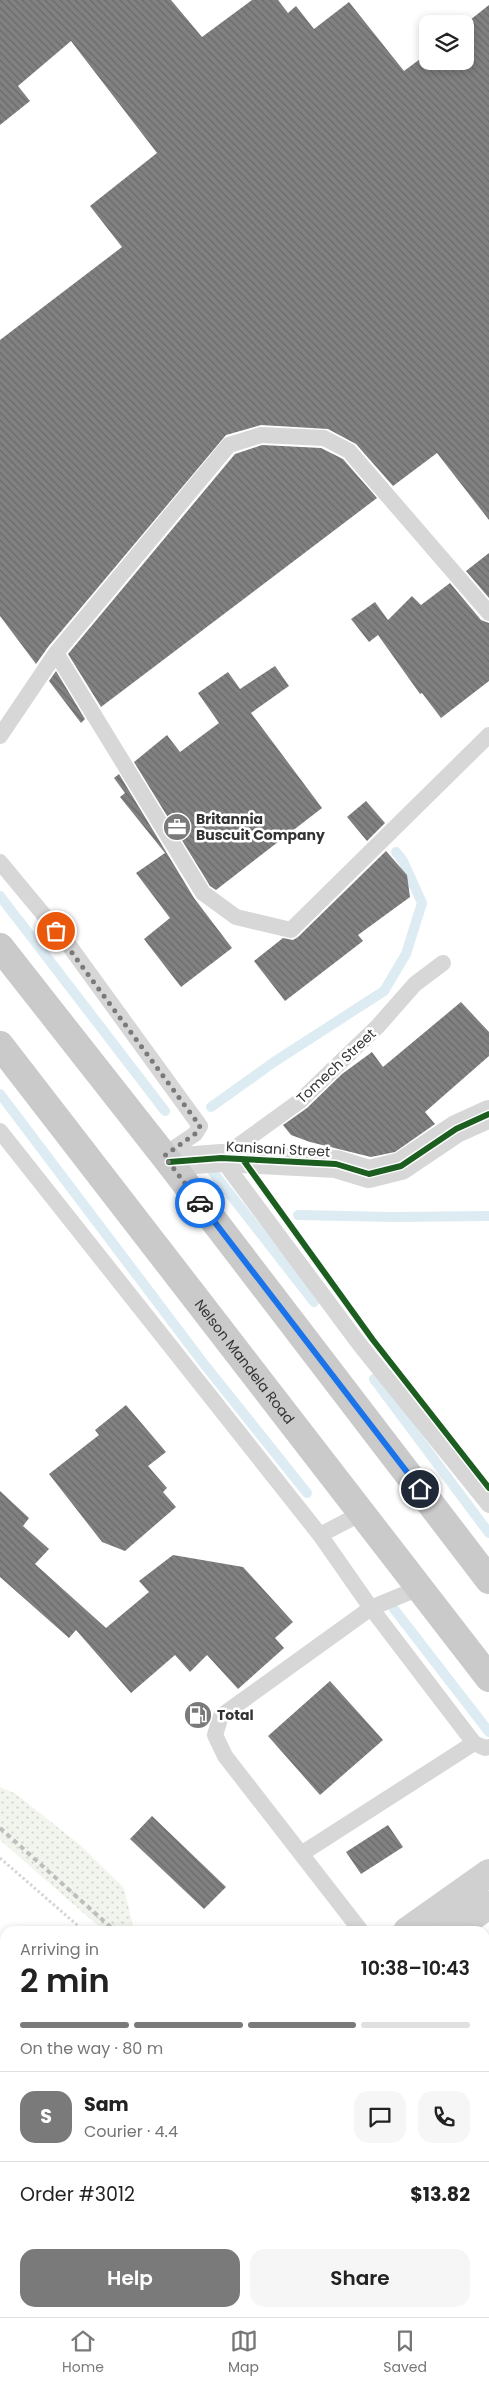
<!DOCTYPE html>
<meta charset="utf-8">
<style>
:root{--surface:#fff;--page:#f6f6f6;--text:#222;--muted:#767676;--line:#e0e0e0;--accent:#7a7a7a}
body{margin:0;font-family:Poppins,sans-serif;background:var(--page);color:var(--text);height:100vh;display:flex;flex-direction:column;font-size:19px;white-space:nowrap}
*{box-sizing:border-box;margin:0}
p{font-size:16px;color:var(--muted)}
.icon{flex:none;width:28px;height:28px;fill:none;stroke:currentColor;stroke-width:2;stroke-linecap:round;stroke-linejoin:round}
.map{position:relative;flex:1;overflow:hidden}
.drawer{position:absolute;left:0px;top:1926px;width:490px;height:391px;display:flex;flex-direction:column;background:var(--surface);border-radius:15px 15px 0 0;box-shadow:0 2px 8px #0003}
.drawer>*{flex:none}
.controls{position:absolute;left:419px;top:15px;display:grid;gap:10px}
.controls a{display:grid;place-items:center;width:55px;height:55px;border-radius:10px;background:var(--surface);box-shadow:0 2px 8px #0003;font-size:25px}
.pin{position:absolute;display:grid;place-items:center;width:42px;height:42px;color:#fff;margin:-21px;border:2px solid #fff;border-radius:50%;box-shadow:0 1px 5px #0007}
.courier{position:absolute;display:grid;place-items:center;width:50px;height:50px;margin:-25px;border:4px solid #1a73e8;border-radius:50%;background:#fff;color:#222;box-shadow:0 1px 6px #0007}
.summary em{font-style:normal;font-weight:600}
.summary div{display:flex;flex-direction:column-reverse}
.summary{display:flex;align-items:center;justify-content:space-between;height:85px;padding:0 20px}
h1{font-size:32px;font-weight:600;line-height:38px}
.bar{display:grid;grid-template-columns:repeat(4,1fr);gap:8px 5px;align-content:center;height:60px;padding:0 20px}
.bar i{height:6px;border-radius:4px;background:var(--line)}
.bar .active{background:var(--accent)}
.bar p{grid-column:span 4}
.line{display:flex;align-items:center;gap:12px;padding:0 20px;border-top:1px solid var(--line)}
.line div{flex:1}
.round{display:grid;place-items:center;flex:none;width:52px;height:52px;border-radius:15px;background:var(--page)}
.action{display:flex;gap:10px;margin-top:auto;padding:10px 20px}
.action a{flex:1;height:58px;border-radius:15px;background:var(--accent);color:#fff;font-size:20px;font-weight:600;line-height:58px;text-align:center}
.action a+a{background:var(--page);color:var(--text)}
.tabs{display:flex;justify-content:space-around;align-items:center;height:70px;border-top:1px solid var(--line);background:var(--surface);font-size:14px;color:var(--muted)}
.tabs a{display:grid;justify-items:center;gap:2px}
.tabs .active{color:var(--accent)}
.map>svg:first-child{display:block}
.grass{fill:url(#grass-dots)}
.wetland{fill:url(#wetland-marsh)}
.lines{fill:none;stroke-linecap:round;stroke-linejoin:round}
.stream{stroke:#ddebf3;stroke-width:10}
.building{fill:url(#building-back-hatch)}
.path{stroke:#d6d6d6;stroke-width:3;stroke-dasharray:2.5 2.5;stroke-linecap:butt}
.service{stroke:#d7d7d7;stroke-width:16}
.minor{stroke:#d7d7d7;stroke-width:28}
.tertiary{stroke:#d7d7d7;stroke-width:28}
.secondary{stroke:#d0d0d0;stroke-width:28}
.primary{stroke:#cacaca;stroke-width:28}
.rail{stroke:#bebebe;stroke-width:4;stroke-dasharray:5 4;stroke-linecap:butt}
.cycleway-casing{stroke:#fff;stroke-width:9}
.cycleway{stroke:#1b5e20;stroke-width:6}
.done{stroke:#7a7a7a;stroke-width:5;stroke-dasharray:0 9}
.route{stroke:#1a73e8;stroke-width:6}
.labels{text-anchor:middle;stroke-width:5;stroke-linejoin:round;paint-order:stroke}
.poi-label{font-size:14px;font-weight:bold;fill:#333;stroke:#fff;text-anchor:start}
.street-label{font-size:14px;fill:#333;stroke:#fff}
</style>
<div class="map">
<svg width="489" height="2317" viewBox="0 0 489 2317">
<defs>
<pattern id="grass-dots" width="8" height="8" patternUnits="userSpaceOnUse" patternTransform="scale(1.25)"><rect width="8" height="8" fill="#f1f5ed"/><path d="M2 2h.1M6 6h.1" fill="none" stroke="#cfd2cc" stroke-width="1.8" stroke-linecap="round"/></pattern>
<pattern id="wetland-marsh" width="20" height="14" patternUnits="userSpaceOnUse" patternTransform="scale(1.25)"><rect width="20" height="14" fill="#f1f5ed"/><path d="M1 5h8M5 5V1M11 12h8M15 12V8" fill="none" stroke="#cfd2cc"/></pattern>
<pattern id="building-back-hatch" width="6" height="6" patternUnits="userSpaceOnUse" patternTransform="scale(1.25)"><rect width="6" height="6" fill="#818181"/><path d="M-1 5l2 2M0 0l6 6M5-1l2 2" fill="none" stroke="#6a6a6a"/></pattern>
</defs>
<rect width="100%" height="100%" fill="#fff"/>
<path class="grass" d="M0 1787 16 1794 80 1845 124 1888 134 1931H104L0 1840Z"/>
<path class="wetland" d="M489 2292V2317H476L478 2313 485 2312V2300Z"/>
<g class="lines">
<path class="stream" d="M0 896 165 1111
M0 1094 204 1364 307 1493
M211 1107 274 1062 384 991 406 954 422 903 403 861 396 852
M212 1171 314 1302
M298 1215 393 1217 489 1216
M374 1379 489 1533
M394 1609 489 1732
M0 2084 5 2082
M0 2141 5 2138
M213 2312 216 2317
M297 2312 299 2317
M468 2312 472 2317"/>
</g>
<path class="building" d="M0 0H171L202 37 252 0H278L288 13 296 6 314 29 349 2 404 71 428 53V61H465V24L489 5V520L437 453 393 486 356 444 328 429 261 425 226 435 48 647 36 664 0 616V340L122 247 90 206 157 153 71 41 18 86 30 101 0 125Z
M262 445 321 448 343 459 377 498 101 707 68 654 235 454Z
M489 553V598L466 571Z
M450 583 481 620 489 623V681L441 718 422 693 420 694 378 635 369 642 351 619 375 602 388 620 412 596 421 605Z
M275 666 289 686 251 713 322 808 216 890 210 886 134 762 167 735 180 752 219 723 198 693 228 672 240 689Z
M56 671 85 719 81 723 49 681Z
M119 774 194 898 232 948 181 987 144 939 170 918 136 873 165 853 120 797 125 793 114 778Z
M366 801 385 823 367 841 347 817Z
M386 851 407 875 410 897 358 935 363 941 285 1001 254 961 283 938 293 940 298 937Z
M461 1002 489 1032V1056L425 1112 435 1124 395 1152 371 1157 310 1142 291 1135 283 1125 307 1108 342 1074 372 1052 383 1067Z
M126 1405 166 1452 148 1466 167 1488 163 1492 176 1507 125 1551 102 1542 49 1474 99 1435 95 1430Z
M0 1491 29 1518 23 1526 49 1549 35 1564 106 1628 149 1592 139 1581 173 1555 243 1567 293 1622 275 1638 284 1648 238 1689 207 1655 190 1672 175 1655 131 1693 76 1630 69 1638 0 1577Z
M330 1681 383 1740 320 1795 268 1736Z
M152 1816 226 1887 204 1909 130 1839Z
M388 1825 403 1847 361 1874 346 1852Z"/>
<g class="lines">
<path class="path" d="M0 1858 84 1931
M485 2204 489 2205"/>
<path class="service" d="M56 653 203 893 236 917 291 930 489 735
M0 736 56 653 229 445 261 435 324 438 349 451 489 613
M0 862 68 944 200 1126 195 1134 164 1155
M443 963 415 984 378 1026 300 1101 221 1158 360 1345 489 1505
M0 1131 320 1535 371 1608 474 1743 485 1748 489 1747
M320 1535 362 1513
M301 1854 474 1743
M361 1931 225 1756 215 1735 221 1716 371 1608 419 1588"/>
<path class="minor" d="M169 1162 221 1158 336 1164 369 1174 401 1166 456 1129 489 1114"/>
<path class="tertiary" d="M0 2109 5 2105"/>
<path class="secondary" d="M407 1931 489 1873
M452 1931 489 1905
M251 2312 254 2317"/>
<g class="primary">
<path d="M0 947 169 1162 489 1580"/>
<path id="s1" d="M0 1045 489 1678"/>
</g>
<path class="rail" d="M0 1828 115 1931
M485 2263 489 2267"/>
<defs>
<path id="cycleway" d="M244 1161 373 1340 489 1488
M169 1162 221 1158 336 1164 369 1174 401 1166 456 1129 489 1114"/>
</defs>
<use href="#cycleway" class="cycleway-casing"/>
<use href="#cycleway" class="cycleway"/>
</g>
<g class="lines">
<path class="done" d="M56 931 200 1126 195 1134 164 1156 200 1203"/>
<path class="route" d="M200 1203 420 1489"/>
</g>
<defs>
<symbol id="office-disc" viewBox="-11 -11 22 22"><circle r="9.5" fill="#7a7a7a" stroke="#fff"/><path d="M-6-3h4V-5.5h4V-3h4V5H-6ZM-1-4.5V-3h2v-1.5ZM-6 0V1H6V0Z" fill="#fff"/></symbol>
<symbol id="fuel-disc" viewBox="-11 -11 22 22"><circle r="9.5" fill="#7a7a7a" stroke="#fff"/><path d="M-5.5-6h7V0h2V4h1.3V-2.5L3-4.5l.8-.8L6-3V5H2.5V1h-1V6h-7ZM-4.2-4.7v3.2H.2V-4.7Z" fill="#fff"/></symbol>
</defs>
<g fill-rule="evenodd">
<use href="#office-disc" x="161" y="811" width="32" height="32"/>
<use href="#fuel-disc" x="182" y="1699" width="32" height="32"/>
</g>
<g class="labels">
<g class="poi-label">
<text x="196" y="824">Britannia<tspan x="196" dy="16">Buscuit Company</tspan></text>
<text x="217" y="1720">Total</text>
</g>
<g class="street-label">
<text transform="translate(336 1066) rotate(-43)" y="5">Tomech Street</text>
<text transform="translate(278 1149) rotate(3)" y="5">Kanisani Street</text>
<text dy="5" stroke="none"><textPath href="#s1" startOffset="400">Nelson Mandela Road</textPath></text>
</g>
</g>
</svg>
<div class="controls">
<a><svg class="icon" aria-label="layers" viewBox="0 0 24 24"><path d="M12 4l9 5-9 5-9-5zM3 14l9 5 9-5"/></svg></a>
</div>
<div class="pin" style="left:56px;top:931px;background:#ea580c"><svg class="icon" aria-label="bag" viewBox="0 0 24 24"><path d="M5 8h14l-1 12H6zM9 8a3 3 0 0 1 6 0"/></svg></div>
<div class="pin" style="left:420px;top:1489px;background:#1f2937"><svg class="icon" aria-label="home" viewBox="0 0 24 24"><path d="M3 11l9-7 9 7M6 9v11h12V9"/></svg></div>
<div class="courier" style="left:200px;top:1203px"><svg class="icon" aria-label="car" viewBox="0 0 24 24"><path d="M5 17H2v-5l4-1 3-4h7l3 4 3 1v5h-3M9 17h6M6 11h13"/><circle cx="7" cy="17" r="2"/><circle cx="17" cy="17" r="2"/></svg></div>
<section class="drawer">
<div class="summary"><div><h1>2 min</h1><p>Arriving in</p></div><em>10:38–10:43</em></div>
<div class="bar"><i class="active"></i><i class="active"></i><i class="active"></i><i></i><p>On the way · 80 m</p></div>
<div class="line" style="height:90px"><b class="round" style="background:var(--accent);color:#fff">S</b><div><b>Sam</b><p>Courier · 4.4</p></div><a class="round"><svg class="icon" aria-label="chat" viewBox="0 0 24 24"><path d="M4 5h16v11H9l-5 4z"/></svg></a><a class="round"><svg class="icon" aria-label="phone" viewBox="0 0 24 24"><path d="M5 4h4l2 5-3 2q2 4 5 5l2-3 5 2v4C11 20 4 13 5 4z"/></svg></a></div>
<div class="line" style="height:65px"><div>Order #3012</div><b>$13.82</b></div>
<div class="action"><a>Help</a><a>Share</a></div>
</section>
</div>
<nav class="tabs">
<a class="active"><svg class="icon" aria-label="home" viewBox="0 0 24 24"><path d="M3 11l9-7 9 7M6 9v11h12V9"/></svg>Home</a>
<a><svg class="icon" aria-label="map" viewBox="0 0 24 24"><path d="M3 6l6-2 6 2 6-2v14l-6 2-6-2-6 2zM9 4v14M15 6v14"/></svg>Map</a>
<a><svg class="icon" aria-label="saved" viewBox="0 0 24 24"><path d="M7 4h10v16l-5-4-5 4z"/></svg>Saved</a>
</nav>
